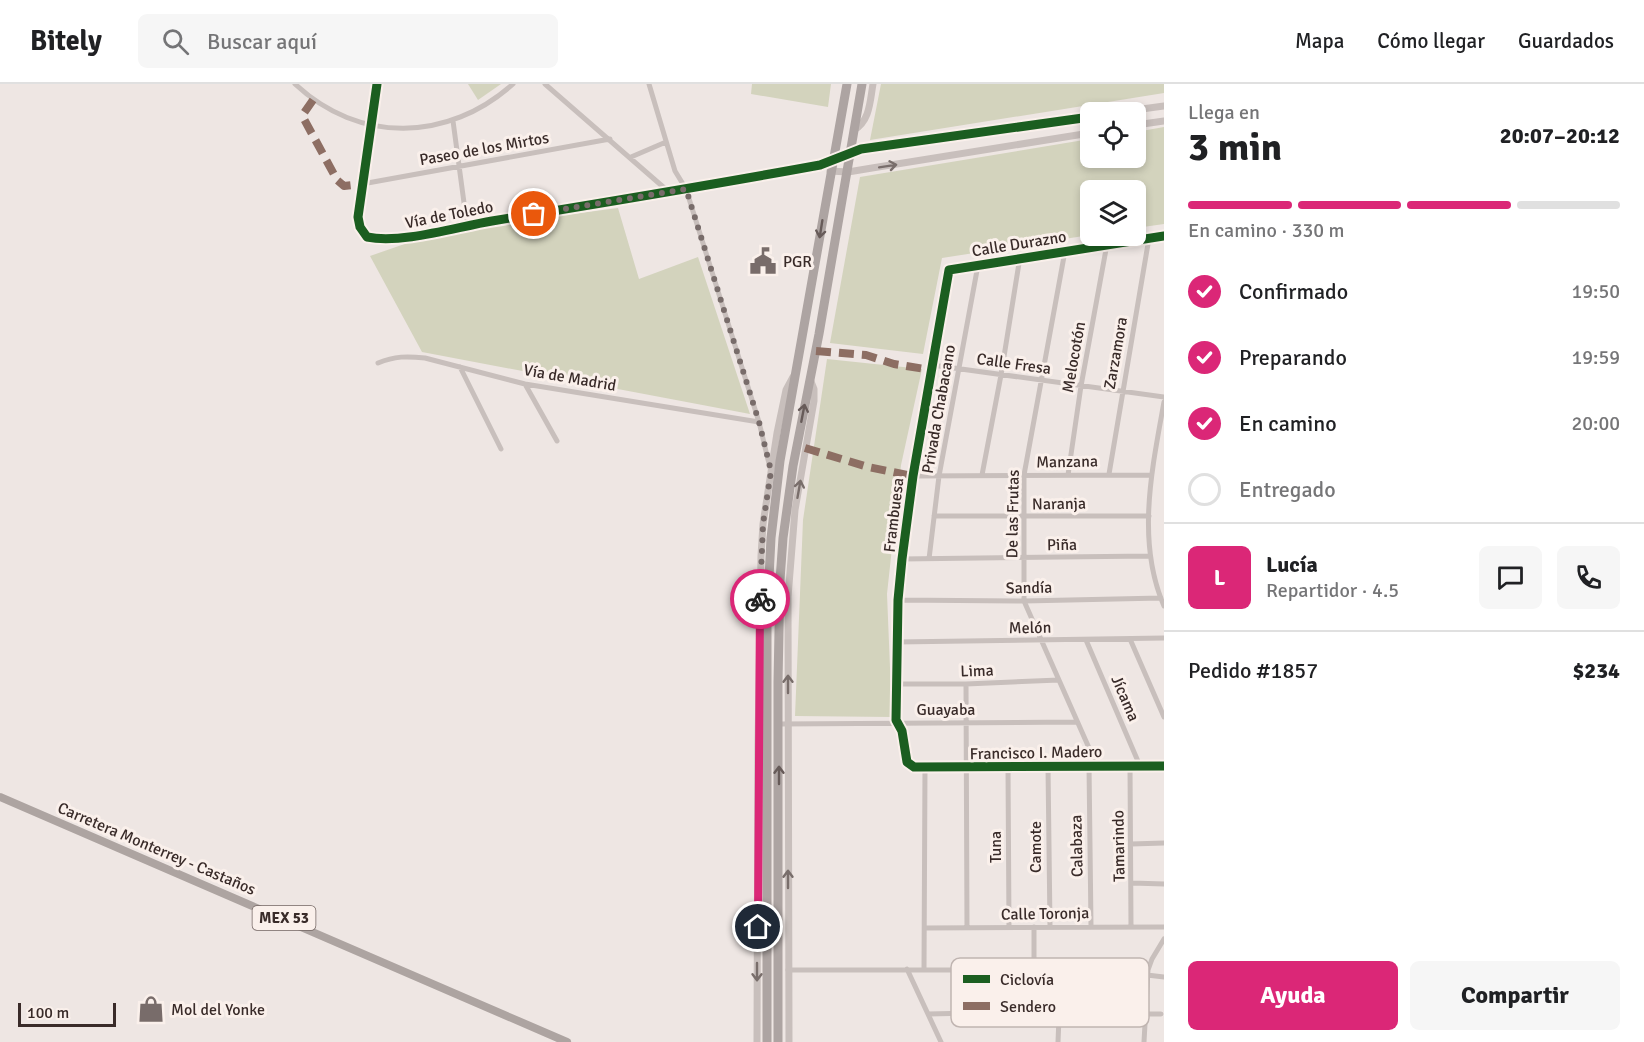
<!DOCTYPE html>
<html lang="es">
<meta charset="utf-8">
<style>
:root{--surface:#fff;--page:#f6f6f6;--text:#202124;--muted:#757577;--line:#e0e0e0;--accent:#db2777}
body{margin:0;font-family:Signika,sans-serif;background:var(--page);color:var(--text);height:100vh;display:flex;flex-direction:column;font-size:22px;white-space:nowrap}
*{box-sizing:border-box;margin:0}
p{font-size:20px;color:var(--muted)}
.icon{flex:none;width:33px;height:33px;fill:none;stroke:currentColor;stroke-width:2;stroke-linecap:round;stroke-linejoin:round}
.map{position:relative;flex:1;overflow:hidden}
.details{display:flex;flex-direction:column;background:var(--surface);width:480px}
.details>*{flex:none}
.buttons{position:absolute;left:1080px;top:18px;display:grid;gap:12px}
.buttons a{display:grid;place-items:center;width:66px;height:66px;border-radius:9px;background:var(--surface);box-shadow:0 3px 9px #0003;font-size:30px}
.scale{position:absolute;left:18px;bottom:15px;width:98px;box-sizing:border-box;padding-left:6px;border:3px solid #392b29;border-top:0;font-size:16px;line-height:21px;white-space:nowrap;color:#392b29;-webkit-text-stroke:4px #faf0eb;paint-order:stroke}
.pin{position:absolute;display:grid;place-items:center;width:51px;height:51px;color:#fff;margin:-26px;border:3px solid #fff;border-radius:50%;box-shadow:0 2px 6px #0007}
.courier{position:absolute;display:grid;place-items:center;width:60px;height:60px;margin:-30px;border:4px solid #db2777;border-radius:50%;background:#fff;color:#222;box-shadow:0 2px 8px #0007}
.overview em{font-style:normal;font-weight:700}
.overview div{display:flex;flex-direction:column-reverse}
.overview{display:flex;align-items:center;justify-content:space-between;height:102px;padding:0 24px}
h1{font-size:39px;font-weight:700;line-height:45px}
.bar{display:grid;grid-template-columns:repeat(4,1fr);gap:9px 6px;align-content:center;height:72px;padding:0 24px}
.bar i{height:8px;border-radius:4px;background:var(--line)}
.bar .on{background:var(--accent)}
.bar p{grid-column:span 4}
.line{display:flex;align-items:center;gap:15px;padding:0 24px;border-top:2px solid var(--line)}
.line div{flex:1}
.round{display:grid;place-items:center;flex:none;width:63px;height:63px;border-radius:9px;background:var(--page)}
ol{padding:0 24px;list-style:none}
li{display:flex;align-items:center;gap:18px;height:66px}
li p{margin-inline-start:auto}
li .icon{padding:6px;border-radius:50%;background:var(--accent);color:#fff;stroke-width:4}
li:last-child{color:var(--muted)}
li i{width:33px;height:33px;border:3px solid var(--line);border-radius:50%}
.button{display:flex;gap:12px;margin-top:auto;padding:12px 24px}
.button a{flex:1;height:69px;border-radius:9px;background:var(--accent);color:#fff;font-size:24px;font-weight:700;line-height:69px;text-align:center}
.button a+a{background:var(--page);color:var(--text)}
header{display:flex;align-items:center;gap:36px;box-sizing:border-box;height:84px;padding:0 30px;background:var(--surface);border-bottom:2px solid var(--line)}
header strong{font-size:28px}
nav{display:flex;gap:33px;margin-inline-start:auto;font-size:21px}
.search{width:420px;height:54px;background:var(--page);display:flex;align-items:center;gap:15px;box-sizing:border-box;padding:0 21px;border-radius:9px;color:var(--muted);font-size:22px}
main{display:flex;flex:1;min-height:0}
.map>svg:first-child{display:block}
.green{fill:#d3d3bd}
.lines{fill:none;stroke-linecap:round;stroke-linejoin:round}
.minor{stroke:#c8bfbc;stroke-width:5}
.tertiary{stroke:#c8bfbc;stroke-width:7}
.primary{stroke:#ada4a1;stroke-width:8}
.trunk{stroke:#ada4a2;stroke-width:9}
.quiet{stroke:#8d6e63;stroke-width:8;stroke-dasharray:15 8;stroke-linecap:butt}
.cycleway-casing{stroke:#faf0eb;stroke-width:13}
.cycleway{stroke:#1b5e20;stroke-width:9}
.oneway{stroke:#796e6b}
.oneway2{stroke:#675b59}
.done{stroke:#786c6a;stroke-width:6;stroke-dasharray:0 10.8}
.route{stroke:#db2777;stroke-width:8}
.labels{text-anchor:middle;stroke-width:6;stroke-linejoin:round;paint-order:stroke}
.shield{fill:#faf0eb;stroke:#736663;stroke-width:1.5}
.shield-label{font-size:15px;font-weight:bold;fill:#392b29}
.street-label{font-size:16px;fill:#392b29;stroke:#faf0eb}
.poi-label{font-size:16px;fill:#392b29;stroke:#faf0eb;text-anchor:start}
.key{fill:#faf0eb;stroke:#c0b5b1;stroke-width:1.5}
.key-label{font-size:16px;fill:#392b29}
</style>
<header>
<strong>Bitely</strong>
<div class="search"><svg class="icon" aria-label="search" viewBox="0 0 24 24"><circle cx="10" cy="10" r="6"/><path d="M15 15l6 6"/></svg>Buscar aquí</div>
<nav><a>Mapa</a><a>Cómo llegar</a><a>Guardados</a></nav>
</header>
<main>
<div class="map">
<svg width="1164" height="958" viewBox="0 0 1164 958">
<rect width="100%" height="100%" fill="#eee6e3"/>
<path class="green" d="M468 0H501L478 16Z
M752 0H831L828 23 751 10Z
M881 0H1164V9L870 56Z
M1164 43V140L1136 144V106H1090V151L942 174 923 270 830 259 860 93 1090 55V74H1136V48Z
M618 124 639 195 698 173 750 330 422 268 370 172 442 147Z
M827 275 922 285 901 381 887 510 892 633 795 632 803 436Z"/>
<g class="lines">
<path class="minor" d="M295 0C359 60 448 58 513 0
M377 0 358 133 360 143 367 153C402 160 456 143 492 137 602 119 711 101 820 81L832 77
M545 0 669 108
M649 0 675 87 686 105 759 338 770 384
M453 37 467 141
M631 73 666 58
M362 100 610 55
M1164 152 949 186 913 392 902 475 898 516 896 636 902 647 907 678 914 683 1164 682
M1065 167 1024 391V517L1097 682
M378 279C395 272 407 272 425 274L525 300 759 338
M932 281 1164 313
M460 283 501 365
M525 300 557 357
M1164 318C1152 385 1136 457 1164 522
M1109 390 1149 154
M982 391 1001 291 1020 173
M1068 391 1081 302 1107 160
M913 392 1151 391
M934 432H1149
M902 475 1150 472
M929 475 939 392 978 181
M898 516 1024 517 1161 514
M1130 555 1164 633
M1086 556 1140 682
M897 558 1164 554
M896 600H966L1059 596
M966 600 967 844
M779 640 1077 638
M1089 682 1091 842
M1130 682 1131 843
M1048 683 1050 842
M1008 684 1009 843
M1131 760 1164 759
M1132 799 1164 800
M1034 843V884
M925 844 1164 843
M907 885 941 958
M924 885 925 683
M788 886H1148
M1147 891 1164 893
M928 930 1060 927 1161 930
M1058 958 1061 884
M1144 958 1148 886 1152 875 1164 855"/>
<path class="tertiary" d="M1120 28 1164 22
M1136 41 1164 37
M854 46C870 37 870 17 873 0
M832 77 851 68 861 65 1090 33
M830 87 848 88 872 84 1090 49
M757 958 758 661 761 472 763 440 777 349 786 306 793 293
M789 958 788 513 795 426 814 317V305L810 295"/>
<path class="primary" d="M0 713 567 958"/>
<path class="trunk" d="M767 958V533L771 454 780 377 847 0
M778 958V598L780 496 783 454 793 382 819 250 862 0"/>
<path class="quiet" d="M313 16 304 29V35L337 96 344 102 362 100
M816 267 866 271 894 280 931 286
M805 364 868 383 913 392"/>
<defs>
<path id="cycleway" d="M377 0 358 133 360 143 367 153C402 160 456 143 492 137 602 119 711 101 820 81L861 65 1090 33
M1164 152 949 186 913 392 902 475 898 516 896 636 902 647 907 678 914 683 1164 682"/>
</defs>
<use href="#cycleway" class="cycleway-casing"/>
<use href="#cycleway" class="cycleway"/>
</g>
<defs><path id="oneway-shaft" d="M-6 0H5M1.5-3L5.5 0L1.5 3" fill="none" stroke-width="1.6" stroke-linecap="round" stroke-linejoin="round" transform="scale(1.5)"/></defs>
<g class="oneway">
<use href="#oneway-shaft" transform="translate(888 82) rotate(-9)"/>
<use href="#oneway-shaft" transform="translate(799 405) rotate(-80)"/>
<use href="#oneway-shaft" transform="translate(788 600) rotate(-90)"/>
<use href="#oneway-shaft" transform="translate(788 795) rotate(-90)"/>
<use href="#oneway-shaft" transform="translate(757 888) rotate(90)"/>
</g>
<g class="oneway2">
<use href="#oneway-shaft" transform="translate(821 145) rotate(99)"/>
<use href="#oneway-shaft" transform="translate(803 329) rotate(-79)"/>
<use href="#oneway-shaft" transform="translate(779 691) rotate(-90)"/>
</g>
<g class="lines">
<path class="done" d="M534 130 686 105 759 338 771 387 763 440 760 515"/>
<path class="route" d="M758 843 760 515"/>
</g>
<defs>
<symbol id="civic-bare" viewBox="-9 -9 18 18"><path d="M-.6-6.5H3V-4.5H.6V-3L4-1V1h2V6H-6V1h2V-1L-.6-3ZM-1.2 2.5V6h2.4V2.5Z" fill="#786c6a" stroke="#faf0eb" stroke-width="2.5" paint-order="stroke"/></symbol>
<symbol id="shop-bare" viewBox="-9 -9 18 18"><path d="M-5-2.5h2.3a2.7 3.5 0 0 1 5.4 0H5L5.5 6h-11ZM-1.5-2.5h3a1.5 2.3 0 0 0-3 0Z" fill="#786c6a" stroke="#faf0eb" stroke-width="2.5" paint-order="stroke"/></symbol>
</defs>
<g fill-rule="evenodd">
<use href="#civic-bare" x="744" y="158" width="38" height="38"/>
<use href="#shop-bare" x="132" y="906" width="38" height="38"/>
</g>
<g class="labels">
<rect class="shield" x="252.5" y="822" width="63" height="24" rx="4.5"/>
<g class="shield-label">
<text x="284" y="839">MEX 53</text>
</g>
<g class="street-label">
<text transform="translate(484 64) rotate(-10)" y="6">Paseo de los Mirtos</text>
<text transform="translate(449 130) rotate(-11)" y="6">Vía de Toledo</text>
<text transform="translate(1019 159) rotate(-9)" y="6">Calle Durazno</text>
<text transform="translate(1115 269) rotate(-80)" y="6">Zarzamora</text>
<text transform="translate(1073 273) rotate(-80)" y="6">Melocotón</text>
<text transform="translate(1014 279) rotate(8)" y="6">Calle Fresa</text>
<text transform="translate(570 293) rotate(10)" y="6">Vía de Madrid</text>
<text transform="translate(938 325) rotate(-80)" y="6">Privada Chabacano</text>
<text transform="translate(1067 377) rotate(-1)" y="6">Manzana</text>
<text transform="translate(1059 419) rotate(-1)" y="6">Naranja</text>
<text transform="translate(1012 430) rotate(-89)" y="6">De las Frutas</text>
<text transform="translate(893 431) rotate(-83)" y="6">Frambuesa</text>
<text transform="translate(1062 460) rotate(-1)" y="6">Piña</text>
<text transform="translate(1029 503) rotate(-1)" y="6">Sandía</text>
<text transform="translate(1030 543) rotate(-1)" y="6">Melón</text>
<text transform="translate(977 586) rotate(-2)" y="6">Lima</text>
<text transform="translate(1126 614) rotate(67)" y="6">Jícama</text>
<text x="946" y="631">Guayaba</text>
<text transform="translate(1036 668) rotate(-1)" y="6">Francisco I. Madero</text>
<text transform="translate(1076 762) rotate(-91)" y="6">Calabaza</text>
<text transform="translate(1118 762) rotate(-91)" y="6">Tamarindo</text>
<text transform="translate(995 763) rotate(-90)" y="6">Tuna</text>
<text transform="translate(1035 763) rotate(-90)" y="6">Camote</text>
<text transform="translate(157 764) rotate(23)" y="6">Carretera Monterrey - Castaños</text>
<text transform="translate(1045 829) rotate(-1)" y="6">Calle Toronja</text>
</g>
<g class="poi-label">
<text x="783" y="183">PGR</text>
<text x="171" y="931">Mol del Yonke</text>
</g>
</g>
<rect x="951" y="874" width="198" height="69" rx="9" class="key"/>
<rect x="963" y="891" width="27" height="8" fill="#1b5e20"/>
<rect x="963" y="918" width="27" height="8" fill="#8d6e63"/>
<g class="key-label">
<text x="1000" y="901">Ciclovía</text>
<text x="1000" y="928">Sendero</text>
</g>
</svg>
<div class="buttons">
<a><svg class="icon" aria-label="locate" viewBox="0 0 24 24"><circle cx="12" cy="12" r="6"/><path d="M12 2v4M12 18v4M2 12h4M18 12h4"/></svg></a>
<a><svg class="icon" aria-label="layers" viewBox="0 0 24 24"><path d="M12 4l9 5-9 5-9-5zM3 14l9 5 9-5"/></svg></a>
</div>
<div class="scale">100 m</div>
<div class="pin" style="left:534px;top:130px;background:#ea580c"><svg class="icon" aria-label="bag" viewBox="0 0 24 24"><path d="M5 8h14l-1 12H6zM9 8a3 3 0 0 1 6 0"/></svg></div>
<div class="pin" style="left:758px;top:843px;background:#1f2937"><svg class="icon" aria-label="home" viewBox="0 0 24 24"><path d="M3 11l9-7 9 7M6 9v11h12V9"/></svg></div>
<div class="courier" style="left:760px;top:515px"><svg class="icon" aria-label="bike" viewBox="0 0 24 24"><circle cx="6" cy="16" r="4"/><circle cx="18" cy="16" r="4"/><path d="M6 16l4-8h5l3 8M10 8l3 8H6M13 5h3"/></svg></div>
</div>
<section class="details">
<div class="overview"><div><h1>3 min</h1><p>Llega en</p></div><em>20:07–20:12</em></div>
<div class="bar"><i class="on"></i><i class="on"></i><i class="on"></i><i></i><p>En camino · 330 m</p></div>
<ol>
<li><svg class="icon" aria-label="check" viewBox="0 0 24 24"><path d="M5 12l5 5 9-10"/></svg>Confirmado<p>19:50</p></li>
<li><svg class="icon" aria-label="check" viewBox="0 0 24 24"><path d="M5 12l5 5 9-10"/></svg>Preparando<p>19:59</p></li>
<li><svg class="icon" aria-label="check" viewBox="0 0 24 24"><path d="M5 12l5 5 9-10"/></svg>En camino<p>20:00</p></li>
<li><i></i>Entregado</li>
</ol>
<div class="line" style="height:108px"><b class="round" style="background:var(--accent);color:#fff">L</b><div><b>Lucía</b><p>Repartidor · 4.5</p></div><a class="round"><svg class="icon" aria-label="chat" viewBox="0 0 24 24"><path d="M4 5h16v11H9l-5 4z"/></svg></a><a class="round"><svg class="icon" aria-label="phone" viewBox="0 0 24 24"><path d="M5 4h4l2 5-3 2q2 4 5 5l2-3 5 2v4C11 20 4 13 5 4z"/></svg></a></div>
<div class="line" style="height:78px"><div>Pedido #1857</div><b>$234</b></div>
<div class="button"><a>Ayuda</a><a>Compartir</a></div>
</section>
</main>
